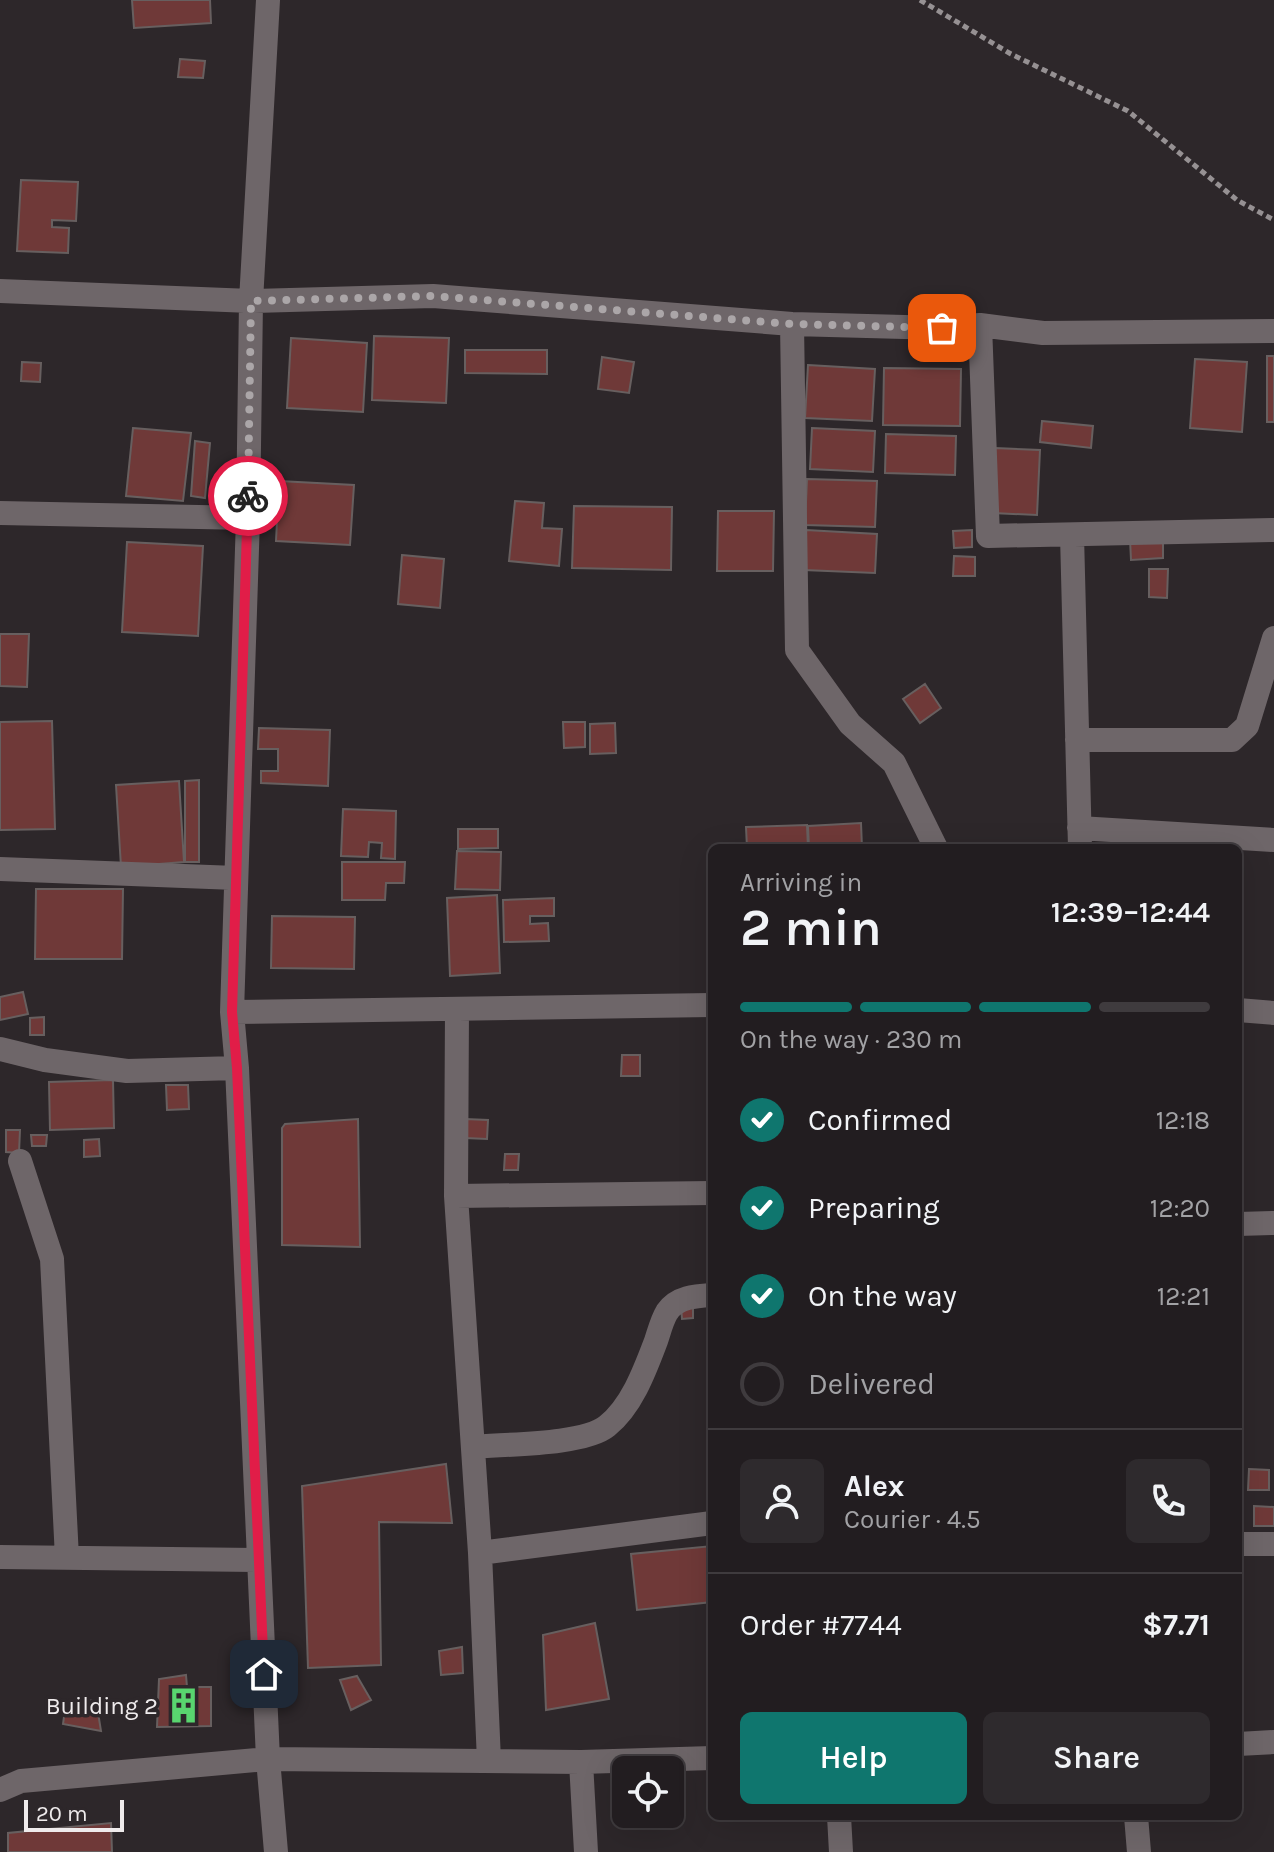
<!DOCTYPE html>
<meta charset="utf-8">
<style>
:root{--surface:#221d20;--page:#2e2a2d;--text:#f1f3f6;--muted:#a2a2a5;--line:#3f3b3e;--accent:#0f766e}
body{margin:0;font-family:Karla,sans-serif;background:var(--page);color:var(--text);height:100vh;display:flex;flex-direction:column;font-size:30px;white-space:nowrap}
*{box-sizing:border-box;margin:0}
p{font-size:26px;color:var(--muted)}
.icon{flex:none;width:44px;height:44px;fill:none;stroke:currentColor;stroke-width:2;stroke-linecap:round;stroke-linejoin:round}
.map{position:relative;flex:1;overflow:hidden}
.panel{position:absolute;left:708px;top:844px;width:534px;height:976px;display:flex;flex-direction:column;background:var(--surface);border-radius:12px;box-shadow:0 8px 32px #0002,0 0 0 2px var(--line)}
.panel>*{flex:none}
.tools{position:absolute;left:612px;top:1756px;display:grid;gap:16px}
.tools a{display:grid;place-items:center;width:72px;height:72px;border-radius:12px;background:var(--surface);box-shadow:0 8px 32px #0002,0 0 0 2px var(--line);font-size:40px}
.scale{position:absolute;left:24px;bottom:20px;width:100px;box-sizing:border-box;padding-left:8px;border:4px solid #efebec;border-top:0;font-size:22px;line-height:28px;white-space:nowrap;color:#efebec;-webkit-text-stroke:6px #2d272a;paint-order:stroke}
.pin{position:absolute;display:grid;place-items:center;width:68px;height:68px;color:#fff;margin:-34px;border-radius:16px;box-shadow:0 4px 12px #0006}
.courier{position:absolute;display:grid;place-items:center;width:80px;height:80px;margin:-40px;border:6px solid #e11d48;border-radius:50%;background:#fff;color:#222;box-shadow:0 2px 10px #0007}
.summary em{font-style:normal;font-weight:600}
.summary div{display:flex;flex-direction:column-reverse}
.summary{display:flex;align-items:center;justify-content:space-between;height:136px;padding:0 32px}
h1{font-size:52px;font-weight:600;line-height:60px}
.bar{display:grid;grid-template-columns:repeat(4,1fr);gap:12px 8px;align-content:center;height:96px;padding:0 32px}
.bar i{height:10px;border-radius:6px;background:var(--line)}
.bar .active{background:var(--accent)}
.bar p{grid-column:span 4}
.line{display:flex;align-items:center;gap:20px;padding:0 32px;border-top:2px solid var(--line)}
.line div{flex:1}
.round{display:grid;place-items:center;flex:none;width:84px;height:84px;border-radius:12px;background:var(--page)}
ol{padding:0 32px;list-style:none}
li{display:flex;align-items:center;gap:24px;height:88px}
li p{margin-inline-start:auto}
li .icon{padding:8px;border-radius:50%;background:var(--accent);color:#fff;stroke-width:4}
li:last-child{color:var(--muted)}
li i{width:44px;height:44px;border:4px solid var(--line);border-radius:50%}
.cta{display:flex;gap:16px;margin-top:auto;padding:16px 32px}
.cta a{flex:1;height:92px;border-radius:12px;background:var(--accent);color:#fff;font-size:32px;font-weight:600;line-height:92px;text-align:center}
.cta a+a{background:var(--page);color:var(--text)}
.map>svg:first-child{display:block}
.building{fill:#6f3938;stroke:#675f5f;stroke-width:2}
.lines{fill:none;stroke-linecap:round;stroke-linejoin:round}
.path{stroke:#969193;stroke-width:5;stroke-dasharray:6 4;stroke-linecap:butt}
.minor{stroke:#6e6669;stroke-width:24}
.done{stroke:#aba6a8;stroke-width:8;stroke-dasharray:0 14.4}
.route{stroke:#e11d48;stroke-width:10}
.labels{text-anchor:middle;stroke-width:7;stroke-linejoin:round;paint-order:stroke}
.poi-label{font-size:24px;fill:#efebec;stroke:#2d272a;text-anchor:end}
</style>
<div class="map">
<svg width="1274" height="1852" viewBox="0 0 1274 1852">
<rect width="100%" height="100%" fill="#2d272a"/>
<path class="building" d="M132 0H210L211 23 134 28Z
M180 59 205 61 203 78 178 77Z
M21 180 78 182 76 221 52 220V227L69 228 68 253 17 251Z
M374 336 449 338 446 403 372 400Z
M291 338 367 343 363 412 287 408Z
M465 350H547V374L465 373Z
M1267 356H1274V422H1267Z
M602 357 634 362 629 393 598 389Z
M1195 359 1247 362 1242 432 1190 428Z
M22 362 41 363 40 382 21 381Z
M808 365 875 369 872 421 805 418Z
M884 368 961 369 960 426 883 425Z
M1042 421 1093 426 1091 448 1040 442Z
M133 428 191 433 183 501 126 496Z
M812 428 875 431 873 472 810 469Z
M886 434 956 436 955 475 885 473Z
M195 441 210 443 205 498 191 496Z
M995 448 1040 450 1037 515 993 513Z
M807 479 877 481 875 527 805 525Z
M279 481 354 485 350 545 276 541Z
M515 501 544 503 542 528 562 529 559 566 509 561Z
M574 506 672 507 671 570 572 568Z
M718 511H774L773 571H717Z
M806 530 877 534 875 573 804 570Z
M972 530V547L954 548 953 531Z
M1163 538V558L1131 560 1130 539Z
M127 542 203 546 198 636 122 632Z
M402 555 444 559 440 608 398 604Z
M954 556 975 557V576H953Z
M1149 569H1168L1167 598 1149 597Z
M0 634H29L27 687 0 686Z
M925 684 941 708 920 723 903 699Z
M52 721 55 829 0 830V722Z
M563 722H585V747L564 748Z
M615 723 616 753 590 754V724Z
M259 728 330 730 328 786 261 783V771H278V749H258Z
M199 780V862H185V781Z
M179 781 184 862 121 867 116 785Z
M343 809 396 811 395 859 381 858 382 843 369 842 368 857 341 856Z
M861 823 862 848H809L808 826Z
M807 825 808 848H747L746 827Z
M458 829H498V848L458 849Z
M457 851 501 852 500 890 455 889Z
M342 862H405L404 883H386L385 900H342Z
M36 889H123L122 959H35Z
M497 895 500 973 450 976 447 898Z
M554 898V916H530V924L548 923 549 941 504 942 503 900Z
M272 916 355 917 354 969 271 968Z
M23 992 28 1014 0 1020V997Z
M44 1017V1035H30V1018Z
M622 1055H640V1076H621Z
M113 1080 114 1128 50 1130 49 1082Z
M166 1085H188L189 1109 167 1110Z
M358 1119 360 1247 282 1245V1128L285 1124Z
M465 1119 488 1120 487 1139 465 1138Z
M6 1130H20L19 1153 6 1152Z
M31 1135H47L46 1146H32Z
M99 1139 100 1156 84 1157V1140Z
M505 1154H519L518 1170H504Z
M693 1304V1318L682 1319 681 1305Z
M446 1464 452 1523 379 1522 381 1665 308 1668 302 1486Z
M1249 1469 1269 1470V1490H1248Z
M1254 1506 1274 1507V1526H1254Z
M712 1546V1602L637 1610 631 1554Z
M595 1623 609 1699 546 1710 543 1635Z
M462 1647 463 1673 441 1675 439 1651Z
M186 1675 187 1687H211V1726L157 1727 159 1679Z
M357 1676 371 1700 351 1710 340 1680Z
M96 1700 101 1731 63 1724 66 1703Z
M111 1823 112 1852H8V1833Z"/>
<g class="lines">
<path class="path" d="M920 0 1011 54 1128 111 1237 200 1274 220"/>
<path class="minor" d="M268 0 251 301 248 518 232 1012 237 1068 268 1759 276 1852
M0 291 251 301 433 296 792 324 942 328 980 325 1043 333 1274 331
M792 324 797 650 850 724 894 763 936 848
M980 325 988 536 1274 530
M0 513 248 518
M1072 535 1080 848
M1077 740H1232L1247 726 1274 638
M1079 828 1274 840
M0 869 236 878
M457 1009 456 1196 480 1553 489 1761
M1238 1010 1274 1013
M232 1012 712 1005
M0 1049 45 1060 127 1071 237 1068
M20 1161 52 1259 67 1558
M456 1196 712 1193
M1238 1224 1274 1223
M473 1447C504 1444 584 1445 607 1426 632 1406 645 1370 656 1341 659 1332 662 1320 667 1312 677 1297 696 1296 712 1295
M1238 1544H1274
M480 1553 712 1523
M0 1557 259 1560
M1238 1744 1274 1742
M581 1762 586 1852
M0 1790 21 1781 268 1759 581 1762 712 1758
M839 1816 841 1852
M1136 1816 1139 1852"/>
</g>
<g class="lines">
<path class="done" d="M248 496 251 301 433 296 792 324 942 328"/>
<path class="route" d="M248 496 232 1012 237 1068 264 1674"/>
</g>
<defs>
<symbol id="building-bare" viewBox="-9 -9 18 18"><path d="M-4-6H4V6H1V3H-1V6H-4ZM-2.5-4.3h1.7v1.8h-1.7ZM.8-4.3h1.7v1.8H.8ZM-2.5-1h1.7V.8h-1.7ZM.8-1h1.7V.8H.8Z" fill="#59d56f" stroke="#2d272a" stroke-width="2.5" paint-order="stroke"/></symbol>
</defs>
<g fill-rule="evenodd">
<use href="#building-bare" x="158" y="1680" width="51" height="51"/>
</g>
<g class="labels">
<g class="poi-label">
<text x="158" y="1714">Building 2</text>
</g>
</g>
</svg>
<div class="tools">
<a><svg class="icon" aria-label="locate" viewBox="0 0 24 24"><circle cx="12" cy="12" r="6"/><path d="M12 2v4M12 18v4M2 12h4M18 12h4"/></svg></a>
</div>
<div class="scale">20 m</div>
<div class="pin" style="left:942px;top:328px;background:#ea580c"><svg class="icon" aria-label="bag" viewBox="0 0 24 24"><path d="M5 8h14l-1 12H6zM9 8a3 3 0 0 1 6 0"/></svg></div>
<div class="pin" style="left:264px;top:1674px;background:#1f2937"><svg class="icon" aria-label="home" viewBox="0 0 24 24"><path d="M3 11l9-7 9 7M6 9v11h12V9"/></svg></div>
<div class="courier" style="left:248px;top:496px"><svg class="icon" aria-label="bike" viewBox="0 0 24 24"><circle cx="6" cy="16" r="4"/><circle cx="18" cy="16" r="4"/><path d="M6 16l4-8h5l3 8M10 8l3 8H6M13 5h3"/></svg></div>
<section class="panel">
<div class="summary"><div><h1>2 min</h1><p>Arriving in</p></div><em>12:39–12:44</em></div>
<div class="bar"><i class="active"></i><i class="active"></i><i class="active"></i><i></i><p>On the way · 230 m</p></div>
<ol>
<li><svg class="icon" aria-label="check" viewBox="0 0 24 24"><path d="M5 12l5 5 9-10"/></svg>Confirmed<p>12:18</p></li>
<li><svg class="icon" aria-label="check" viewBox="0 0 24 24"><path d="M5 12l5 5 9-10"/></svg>Preparing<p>12:20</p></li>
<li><svg class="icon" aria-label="check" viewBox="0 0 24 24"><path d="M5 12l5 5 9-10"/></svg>On the way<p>12:21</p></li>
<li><i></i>Delivered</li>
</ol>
<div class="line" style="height:144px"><a class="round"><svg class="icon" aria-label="person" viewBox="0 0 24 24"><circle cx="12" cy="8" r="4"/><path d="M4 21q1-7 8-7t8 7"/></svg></a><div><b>Alex</b><p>Courier · 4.5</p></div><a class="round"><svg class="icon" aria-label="phone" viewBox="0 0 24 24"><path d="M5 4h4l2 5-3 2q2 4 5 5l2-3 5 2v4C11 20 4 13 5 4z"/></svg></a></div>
<div class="line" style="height:104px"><div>Order #7744</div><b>$7.71</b></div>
<div class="cta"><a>Help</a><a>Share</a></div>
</section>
</div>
